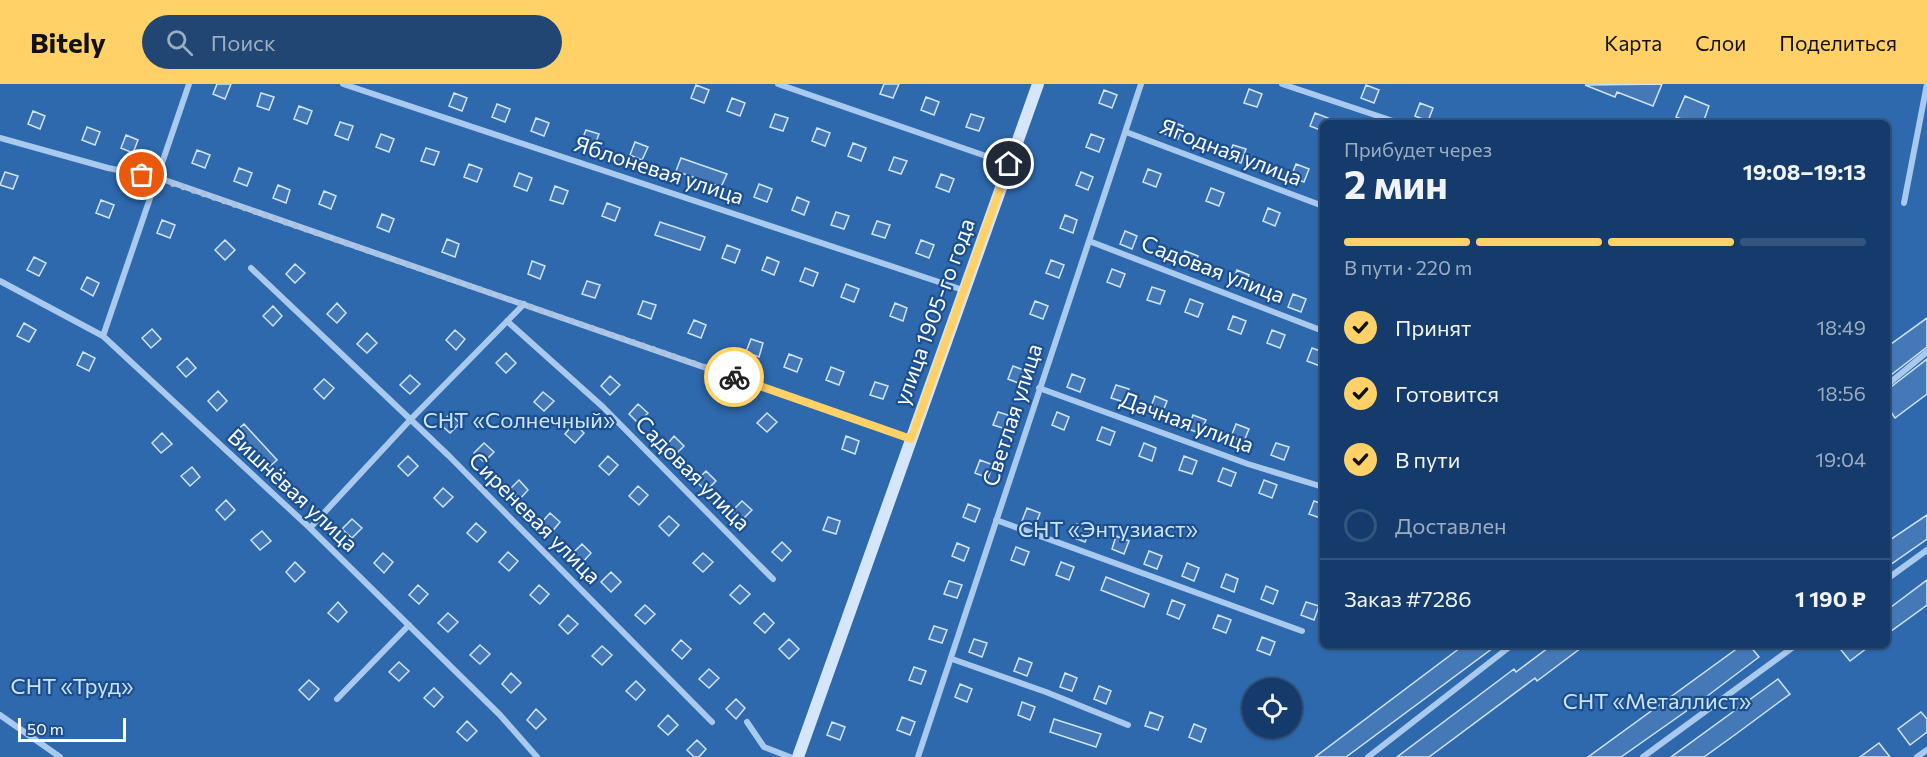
<!DOCTYPE html>
<html lang="ru">
<meta charset="utf-8">
<style>
:root{--surface:#143b6b;--page:#214673;--text:#f1f3f6;--muted:#9dadc1;--line:#33557e;--accent:#ffd166}
body{margin:0;font-family:Commissioner,sans-serif;background:var(--page);color:var(--text);height:100vh;display:flex;flex-direction:column;font-size:22px;white-space:nowrap}
*{box-sizing:border-box;margin:0}
p{font-size:20px;color:var(--muted)}
.icon{flex:none;width:33px;height:33px;fill:none;stroke:currentColor;stroke-width:2;stroke-linecap:round;stroke-linejoin:round}
.map{position:relative;flex:1;overflow:hidden}
.details{position:absolute;left:1320px;top:36px;width:570px;height:528px;display:flex;flex-direction:column;background:var(--surface);border-radius:9px;box-shadow:0 2px 4px #0004,0 0 0 2px var(--line)}
.details>*{flex:none}
.tools{position:absolute;left:1242px;top:594px;display:grid;gap:12px}
.tools a{display:grid;place-items:center;width:60px;height:60px;border-radius:50%;background:var(--surface);box-shadow:0 2px 4px #0004,0 0 0 2px var(--line);font-size:30px}
.scale{position:absolute;left:18px;bottom:15px;width:108px;box-sizing:border-box;padding-left:6px;border:3px solid #fff;border-top:0;font-size:16px;line-height:21px;white-space:nowrap;color:#fff;-webkit-text-stroke:4px #1b4f8f;paint-order:stroke}
.pin{position:absolute;display:grid;place-items:center;width:51px;height:51px;color:#fff;margin:-26px;border:3px solid #fff;border-radius:50%;box-shadow:0 2px 6px #0007}
.courier{position:absolute;display:grid;place-items:center;width:60px;height:60px;margin:-30px;border:4px solid #ffd166;border-radius:50%;background:#fff;color:#222;box-shadow:0 2px 8px #0007}
.head em{font-style:normal;font-weight:700}
.head div{display:flex;flex-direction:column-reverse}
.head{display:flex;align-items:center;justify-content:space-between;height:102px;padding:0 24px}
h1{font-size:39px;font-weight:700;line-height:45px}
.bar{display:grid;grid-template-columns:repeat(4,1fr);gap:9px 6px;align-content:center;height:72px;padding:0 24px}
.bar i{height:8px;border-radius:4px;background:var(--line)}
.bar .selected{background:var(--accent)}
.bar p{grid-column:span 4}
.line{display:flex;align-items:center;gap:15px;padding:0 24px;border-top:2px solid var(--line)}
.line div{flex:1}
ol{padding:0 24px;list-style:none}
li{display:flex;align-items:center;gap:18px;height:66px}
li p{margin-inline-start:auto}
li .icon{padding:6px;border-radius:50%;background:var(--accent);color:#111;stroke-width:4}
li:last-child{color:var(--muted)}
li i{width:33px;height:33px;border:3px solid var(--line);border-radius:50%}
header{display:flex;align-items:center;gap:36px;box-sizing:border-box;height:84px;padding:0 30px;background:var(--accent);color:#111}
header strong{font-size:28px}
nav{display:flex;gap:33px;margin-inline-start:auto;font-size:21px}
.search{width:420px;height:54px;background:var(--page);display:flex;align-items:center;gap:15px;box-sizing:border-box;padding:0 21px;border-radius:33px;color:var(--muted);font-size:22px}
.map>svg:first-child{display:block}
.green{fill:#2e69ad;fill-rule:evenodd}
.building{fill:#4478b7;stroke:#cfe3fa;stroke-width:1.5}
.lines{fill:none;stroke-linecap:round;stroke-linejoin:round}
.street{stroke:#a9c9ee;stroke-width:6}
.secondary{stroke:#d6e6fa;stroke-width:12}
.done{stroke:#afc1d8;stroke-width:6;stroke-dasharray:0 10.8}
.route{stroke:#ffd166;stroke-width:8}
.labels{text-anchor:middle;stroke-width:4.5;stroke-linejoin:round;paint-order:stroke}
.street-label{font-size:22px;fill:#fff;stroke:#1b4f8f}
.park-label{font-size:22px;fill:#cfe3fa;stroke:#1b4f8f}
</style>
<header>
<strong>Bitely</strong>
<div class="search"><svg class="icon" aria-label="search" viewBox="0 0 24 24"><circle cx="10" cy="10" r="6"/><path d="M15 15l6 6"/></svg>Поиск</div>
<nav><a>Карта</a><a>Слои</a><a>Поделиться</a></nav>
</header>
<div class="map">
<svg width="1927" height="673" viewBox="0 0 1927 673">
<rect width="100%" height="100%" fill="#1b4f8f"/>
<path class="green" d="M0 0H1927V673H0ZM1323 39H1887V561H1323ZM1252 604H1292V644H1252Z"/>
<path class="building" d="M217 0H231L225 15 213 10Z
M884 0H899L893 14 880 10Z
M1662 0 1653 22 1617 8 1615 13 1585 1Z
M696 1 709 6 704 19 691 14Z
M1366 1 1379 6 1374 19 1361 14Z
M1249 5 1262 10 1257 23 1244 19Z
M1104 6 1117 11 1112 24 1099 19Z
M261 9 274 13 269 26 257 22Z
M454 9 467 14 462 27 449 22Z
M1685 12 1709 22 1703 39H1692L1676 33Z
M926 13 939 18 934 31 921 26Z
M732 14 745 19 740 32 727 27Z
M1420 19 1433 24 1428 37 1415 32Z
M497 20 510 25 505 38 492 33Z
M299 22 312 27 307 40 294 35Z
M33 27 45 32 40 45 28 40Z
M1315 29 1328 34 1323 39V47L1310 42Z
M775 30 788 34 783 47 770 43Z
M971 30 984 34 979 47 966 43Z
M536 34 549 39 544 52 531 47Z
M1170 37 1183 42 1178 55 1165 50Z
M340 38 353 42 348 56 335 51Z
M87 43 100 48 95 61 82 56Z
M817 44 830 49 825 62 812 57Z
M586 46 599 50 594 63 581 59Z
M381 50 394 55 389 68 376 63Z
M1091 50 1104 55 1099 68 1086 63Z
M126 51 138 56 133 69 121 64Z
M635 58 648 63 642 76 630 71Z
M853 59 866 64 861 77 848 72Z
M1233 61 1246 65 1241 79 1228 74Z
M426 64 439 68 434 81 421 77Z
M197 66 210 71 205 84 192 79Z
M894 73 907 77 901 90 889 86Z
M681 74 727 90 721 103 676 87Z
M469 80 482 85 477 98 464 93Z
M1296 80 1309 85 1304 98 1291 93Z
M239 84 252 89 247 102 234 97Z
M1148 85 1161 90 1156 103 1143 98Z
M5 88 18 92 13 105 0 101Z
M1081 88 1093 93 1088 106 1076 101Z
M519 89 532 94 527 107 514 102Z
M941 90 954 95 949 108 936 103Z
M759 100 772 105 767 118 754 113Z
M278 101 290 106 286 119 273 114Z
M555 102 568 107 563 120 550 116Z
M1211 104 1224 109 1219 122 1206 117Z
M324 107 336 112 331 125 319 120Z
M797 113 809 118 804 131 792 126Z
M101 116 114 121 109 134 96 129Z
M607 119 620 124 615 137 602 132Z
M1268 124 1280 129 1275 142 1263 137Z
M836 128 849 132 844 145 831 141Z
M382 130 394 135 389 148 377 143Z
M1065 131 1077 136 1073 149 1060 144Z
M162 136 175 141 170 154 157 149Z
M877 137 890 141 885 154 872 150Z
M660 138 705 153 700 166 655 151Z
M1125 147 1137 152 1132 165 1120 160Z
M447 155 459 160 455 173 442 168Z
M225 156 235 166 225 176 215 166Z
M921 156 934 161 929 174 916 169Z
M727 161 740 166 735 179 722 174Z
M1185 167 1198 172 1193 185 1180 180Z
M34 173 46 179 39 192 27 186Z
M767 173 779 178 774 191 762 186Z
M1051 176 1064 181 1059 194 1046 189Z
M532 177 545 182 540 195 528 190Z
M295 180 305 189 295 199 286 190Z
M805 184 818 189 813 202 800 197Z
M1112 185 1125 190 1120 203 1107 198Z
M1237 186 1249 191 1244 204 1232 199Z
M87 193 99 199 93 212 81 205Z
M587 197 600 201 595 214 582 210Z
M846 200 859 205 854 218 841 213Z
M1152 203 1165 207 1160 220 1147 216Z
M1293 210 1306 215 1301 228 1288 223Z
M1190 215 1203 220 1198 233 1185 228Z
M643 217 656 221 651 235 638 230Z
M1035 217 1048 222 1043 235 1030 230Z
M337 219 346 229 337 239 327 230Z
M895 219 907 224 903 237 890 232Z
M273 222 282 232 273 242 263 232Z
M1233 232 1246 237 1241 250 1228 245Z
M1927 234V263L1887 294V263Z
M694 236 706 241 701 254 688 249Z
M24 239 36 246 29 258 17 252Z
M152 245 161 255 151 264 142 254Z
M455 246 465 255 456 266 446 256Z
M1272 246 1285 251 1280 264 1267 259Z
M367 249 377 259 367 269 357 260Z
M751 255 763 259 759 273 746 268Z
M1312 264 1323 268 1320 282 1307 277Z
M83 268 95 274 89 287 77 281Z
M506 269 516 279 506 289 496 279Z
M789 270 802 275 797 288 784 283Z
M187 274 196 284 186 293 177 283Z
M1927 275V310L1895 334 1887 322V306Z
M1013 282 1026 287 1021 300 1008 295Z
M831 283 844 288 839 301 826 296Z
M1072 290 1085 295 1080 308 1067 303Z
M410 291 420 300 410 310 400 301Z
M610 292 620 301 610 311 601 302Z
M324 295 334 304 324 315 314 305Z
M875 298 888 302 883 315 870 311Z
M1116 301 1129 305 1124 318 1111 314Z
M218 307 227 317 217 327 208 317Z
M543 308 554 317 544 327 534 318Z
M1155 312 1167 317 1162 330 1150 325Z
M638 320 648 329 638 339 629 330Z
M998 328 1011 332 1006 345 993 341Z
M1057 328 1069 333 1064 346 1052 341Z
M767 329 777 338 767 348 757 339Z
M450 330 460 339 450 349 440 340Z
M1193 331 1206 336 1200 349 1188 345Z
M574 339 584 349 575 359 565 350Z
M244 340 277 376 267 385 234 349Z
M1236 340 1249 345 1244 357 1231 353Z
M1102 343 1115 348 1110 361 1097 356Z
M162 349 172 360 161 369 152 359Z
M674 352 684 362 674 372 665 363Z
M846 352 859 357 855 370 842 365Z
M484 359 494 368 484 378 474 369Z
M1144 359 1156 364 1152 377 1139 372Z
M1276 359 1289 363 1284 376 1271 371Z
M408 372 418 382 408 392 398 382Z
M608 372 618 381 609 391 599 382Z
M1184 372 1197 377 1192 390 1179 386Z
M980 376 993 381 988 394 975 389Z
M192 383 200 393 190 402 181 392Z
M1223 384 1236 389 1231 402 1218 397Z
M706 387 716 397 706 407 696 397Z
M519 396 528 406 519 416 509 406Z
M1264 396 1277 401 1272 414 1259 409Z
M638 402 648 411 639 421 629 412Z
M443 404 453 413 443 423 434 414Z
M226 416 235 426 225 436 216 426Z
M742 417 752 426 742 436 732 427Z
M1314 417 1323 420V435L1309 430Z
M968 420 980 425 975 438 963 433Z
M1027 424 1040 429 1035 442 1022 437Z
M550 429 560 438 551 449 541 439Z
M1927 431V455L1887 483V458Z
M669 432 679 441 669 452 659 442Z
M828 433 840 437 836 450 823 446Z
M352 435 362 444 352 454 342 445Z
M476 439 486 448 477 458 467 449Z
M1077 440 1090 445 1085 458 1072 453Z
M262 447 271 457 260 466 251 456Z
M1116 452 1129 457 1124 470 1112 465Z
M782 458 791 467 782 477 772 468Z
M957 459 969 464 964 477 952 472Z
M582 460 591 469 582 479 572 470Z
M1016 463 1029 468 1024 481 1011 476Z
M1149 467 1162 472 1157 485 1144 480Z
M508 468 518 477 509 487 499 478Z
M383 469 393 478 384 489 374 479Z
M703 469 713 478 703 488 693 479Z
M295 478 305 488 295 498 286 488Z
M1061 478 1074 483 1069 496 1056 491Z
M1187 479 1199 484 1194 497 1182 492Z
M611 488 621 498 611 508 601 498Z
M1226 490 1238 495 1234 508 1221 503Z
M1106 493 1149 510 1144 523 1101 506Z
M1927 496V521L1887 550V526Z
M949 497 962 501 957 514 944 510Z
M418 501 428 510 419 520 409 511Z
M539 501 549 510 540 520 530 511Z
M740 501 750 510 740 520 730 511Z
M1266 502 1278 507 1273 520 1261 515Z
M1172 516 1185 521 1179 535 1167 530Z
M338 518 347 528 338 538 328 529Z
M1306 518 1319 522 1314 536 1301 531Z
M645 521 655 530 645 540 635 531Z
M448 529 458 538 448 548 438 539Z
M764 529 774 539 765 549 754 539Z
M568 531 578 540 568 550 559 541Z
M1218 531 1231 536 1226 549 1213 544Z
M934 542 947 546 942 559 929 555Z
M1262 553 1275 558 1270 571 1257 566Z
M789 555 799 565 789 575 779 565Z
M974 555 987 559 982 573 969 568Z
M681 556 691 565 682 575 672 566Z
M480 561 490 570 480 580 470 571Z
M1464 561H1497L1346 673H1315Z
M1552 561H1585L1537 597 1535 594 1429 673H1397L1514 585 1516 588Z
M1742 561H1749L1759 573 1702 616 1621 673H1588Z
M1837 561H1871L1850 577Z
M602 562 612 571 602 581 592 572Z
M1019 574 1032 579 1027 592 1014 587Z
M399 578 409 587 399 597 389 588Z
M914 583 926 587 921 600 909 596Z
M709 585 719 594 709 604 699 595Z
M511 589 521 599 511 609 502 600Z
M1065 589 1077 594 1072 607 1060 603Z
M1778 595 1790 610 1736 650 1704 673H1671Z
M309 596 319 605 309 616 299 606Z
M636 597 645 606 636 616 626 607Z
M960 600 972 605 967 618 955 613Z
M1099 602 1111 607 1106 620 1094 615Z
M434 604 443 613 434 623 424 614Z
M736 615 745 624 736 635 726 625Z
M1022 618 1035 623 1030 636 1018 631Z
M536 625 546 635 536 645 527 636Z
M1150 628 1163 633 1158 646 1145 642Z
M1921 628 1927 635V648L1910 661 1898 645Z
M668 631 678 641 668 651 658 642Z
M902 633 915 638 910 651 897 646Z
M1054 635 1101 650 1096 663 1050 648Z
M467 637 477 647 467 657 457 648Z
M832 638 845 643 840 656 827 651Z
M1194 640 1206 645 1201 658 1189 653Z
M697 656 706 665 699 673H694L687 666Z
M1879 659 1890 673H1860Z"/>
<g class="lines">
<path class="street" d="M343 0 963 206
M778 0 1009 80
M1282 0 1399 39
M1126 48 1323 122
M0 54 108 84 159 94 911 355
M1904 119 1927 0
M1089 157 1323 247
M251 184 449 372 712 638
M0 197 103 252 310 444 500 631 537 673
M507 237 603 323 773 495
M103 252 189 0
M1887 301 1927 268
M1039 304 1248 380 1323 403
M996 436 1302 547
M310 444 411 335 524 220
M1887 495 1927 466
M952 575 1046 608 1128 641
M337 615 409 541
M0 631 60 673
M747 638 764 663 790 673
M918 673 1141 0
M1368 673 1512 561
M1643 673 1796 561
M1917 673 1927 666"/>
<path class="secondary" d="M798 673 1038 0"/>
</g>
<g class="lines">
<path class="done" d="M142 91 180 102 734 293"/>
<path class="route" d="M734 293 911 355 1009 80"/>
</g>
<g class="labels">
<g class="street-label">
<text transform="translate(1231 68) rotate(21)" y="8">Ягодная улица</text>
<text transform="translate(659 86) rotate(18)" y="8">Яблоневая улица</text>
<text transform="translate(1213 185) rotate(21)" y="8">Садовая улица</text>
<text transform="translate(934 228) rotate(-70)" y="8">улица 1905-го года</text>
<text transform="translate(1012 331) rotate(-72)" y="8">Светлая улица</text>
<text transform="translate(1187 338) rotate(20)" y="8">Дачная улица</text>
<text transform="translate(693 389) rotate(45)" y="8">Садовая улица</text>
<text transform="translate(293 406) rotate(43)" y="8">Вишнёвая улица</text>
<text transform="translate(535 434) rotate(45)" y="8">Сиреневая улица</text>
</g>
<g class="park-label">
<text x="519" y="344">СНТ «Солнечный»</text>
<text x="1108" y="453">СНТ «Энтузиаст»</text>
<text x="72" y="610">СНТ «Труд»</text>
<text x="1657" y="625">СНТ «Металлист»</text>
</g>
</g>
</svg>
<div class="tools">
<a><svg class="icon" aria-label="locate" viewBox="0 0 24 24"><circle cx="12" cy="12" r="6"/><path d="M12 2v4M12 18v4M2 12h4M18 12h4"/></svg></a>
</div>
<div class="scale">50 m</div>
<div class="pin" style="left:142px;top:91px;background:#ea580c"><svg class="icon" aria-label="bag" viewBox="0 0 24 24"><path d="M5 8h14l-1 12H6zM9 8a3 3 0 0 1 6 0"/></svg></div>
<div class="pin" style="left:1009px;top:80px;background:#1f2937"><svg class="icon" aria-label="home" viewBox="0 0 24 24"><path d="M3 11l9-7 9 7M6 9v11h12V9"/></svg></div>
<div class="courier" style="left:734px;top:293px"><svg class="icon" aria-label="bike" viewBox="0 0 24 24"><circle cx="6" cy="16" r="4"/><circle cx="18" cy="16" r="4"/><path d="M6 16l4-8h5l3 8M10 8l3 8H6M13 5h3"/></svg></div>
<section class="details">
<div class="head"><div><h1>2 мин</h1><p>Прибудет через</p></div><em>19:08–19:13</em></div>
<div class="bar"><i class="selected"></i><i class="selected"></i><i class="selected"></i><i></i><p>В пути · 220 m</p></div>
<ol>
<li><svg class="icon" aria-label="check" viewBox="0 0 24 24"><path d="M5 12l5 5 9-10"/></svg>Принят<p>18:49</p></li>
<li><svg class="icon" aria-label="check" viewBox="0 0 24 24"><path d="M5 12l5 5 9-10"/></svg>Готовится<p>18:56</p></li>
<li><svg class="icon" aria-label="check" viewBox="0 0 24 24"><path d="M5 12l5 5 9-10"/></svg>В пути<p>19:04</p></li>
<li><i></i>Доставлен</li>
</ol>
<div class="line" style="height:78px"><div>Заказ #7286</div><b>1 190 ₽</b></div>
</section>
</div>
